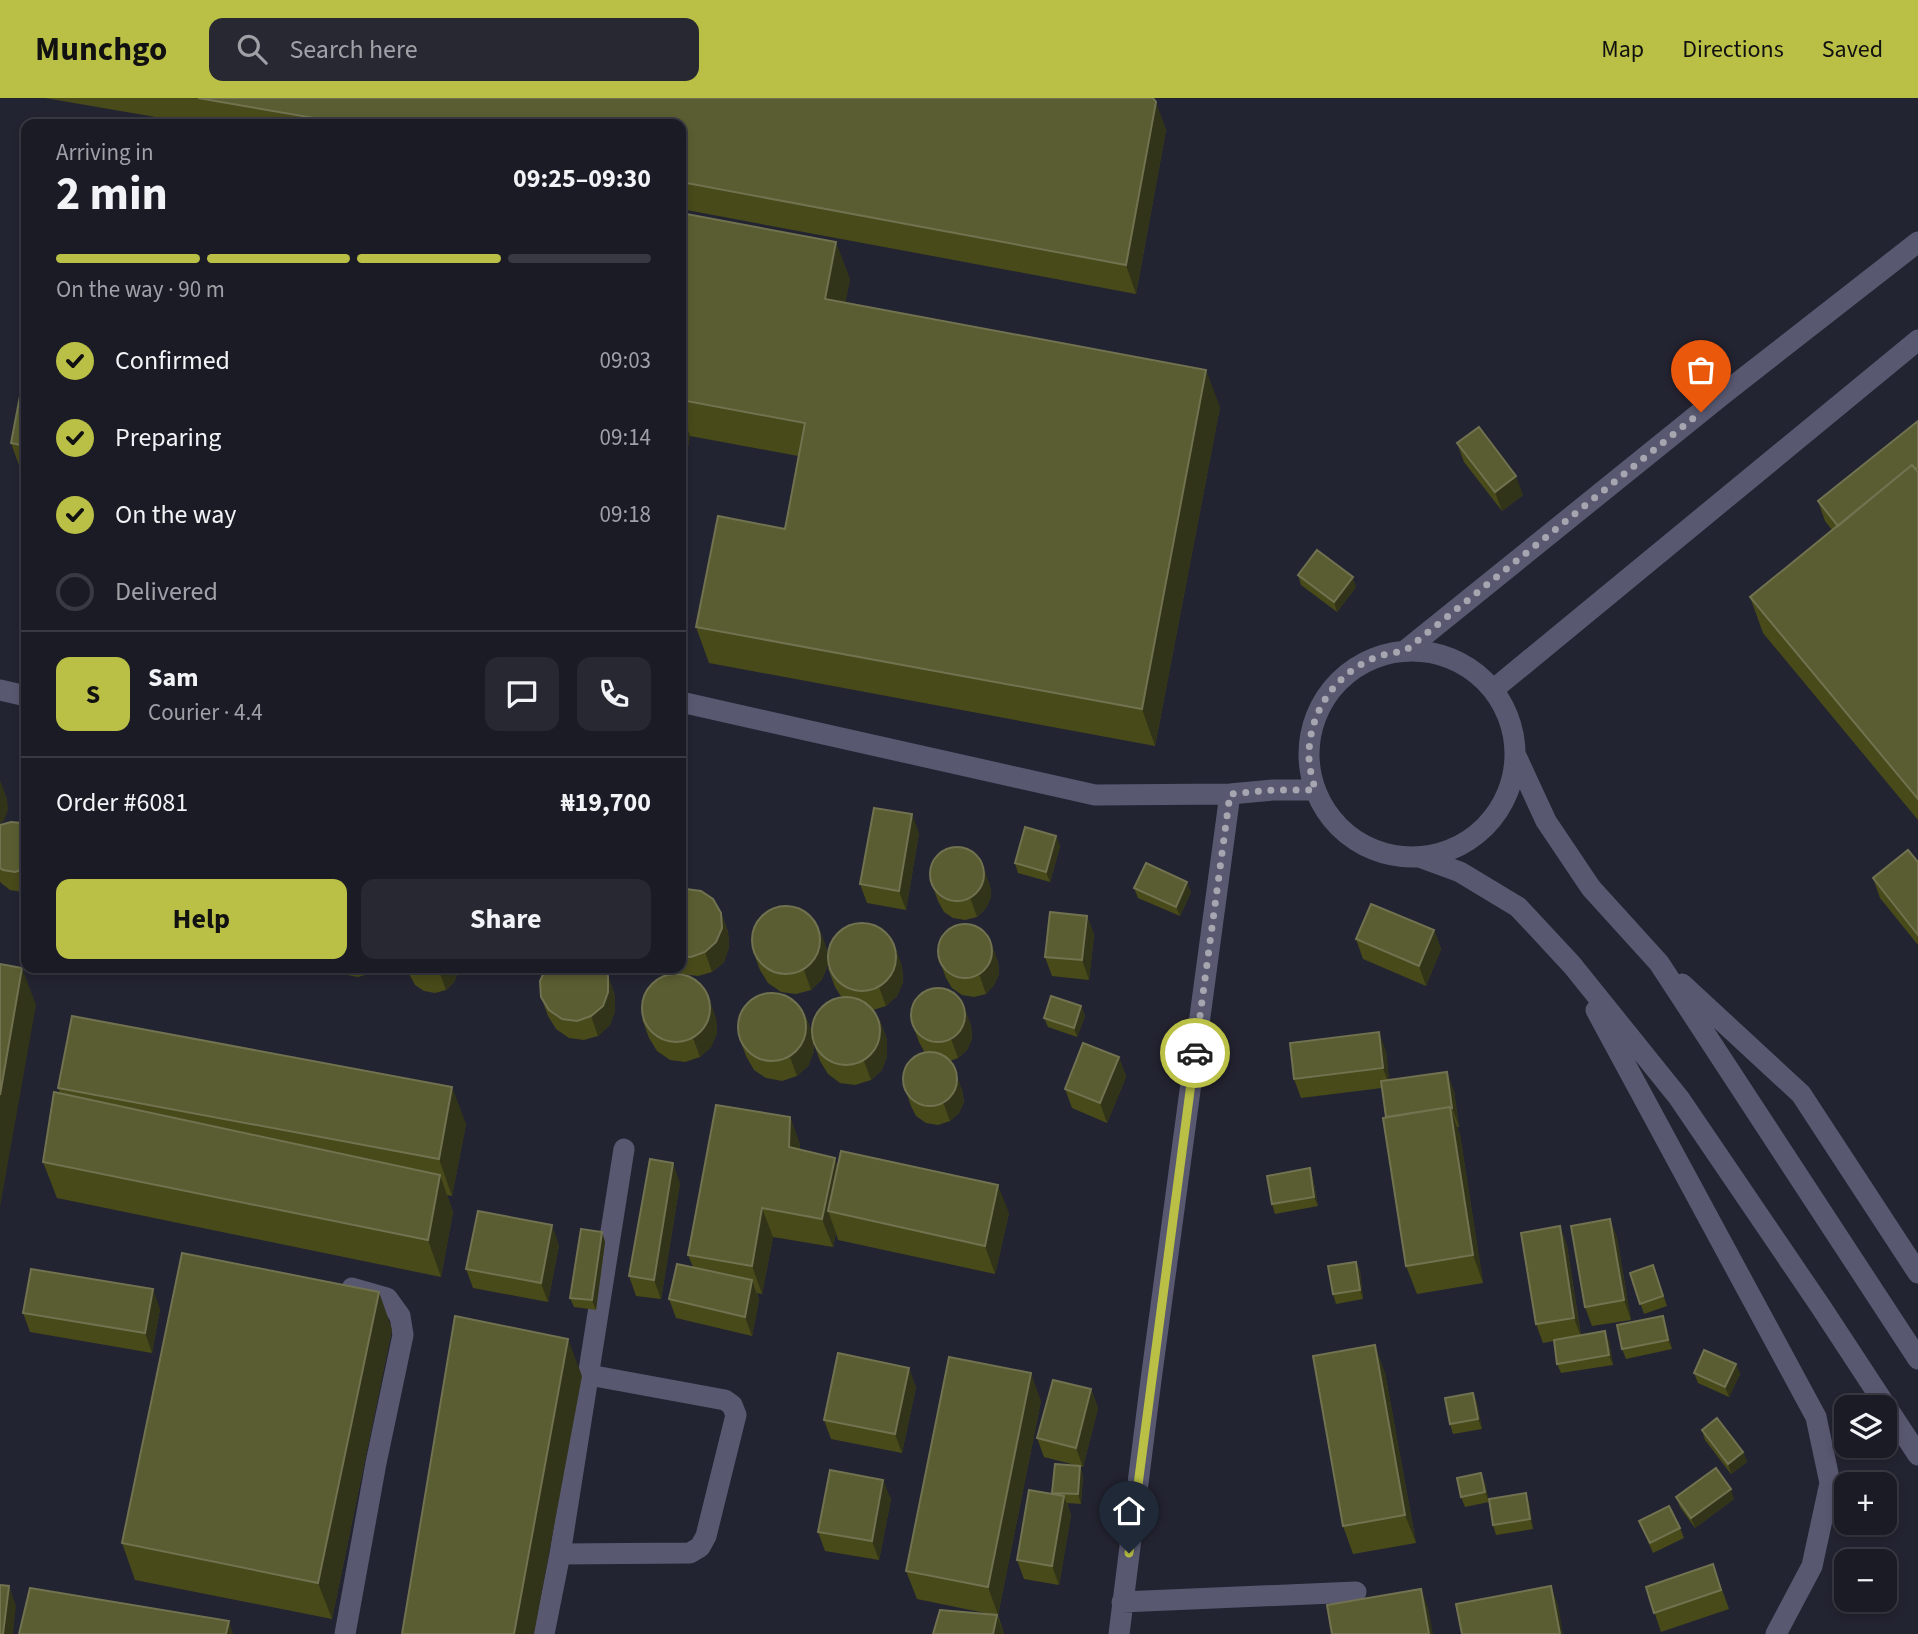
<!DOCTYPE html>
<meta charset="utf-8">
<style>
:root{--surface:#1a1b25;--page:#272832;--text:#f1f3f6;--muted:#9fa1a7;--line:#383942;--accent:#bac045}
body{margin:0;font-family:"Source Sans 3",sans-serif;background:var(--page);color:var(--text);height:100vh;display:flex;flex-direction:column;font-size:26px;white-space:nowrap}
*{box-sizing:border-box;margin:0}
p{font-size:23px;color:var(--muted)}
.icon{flex:none;width:38px;height:38px;fill:none;stroke:currentColor;stroke-width:2;stroke-linecap:round;stroke-linejoin:round}
.map{position:relative;flex:1;overflow:hidden}
.sheet{position:absolute;left:21px;top:21px;width:665px;height:854px;display:flex;flex-direction:column;background:var(--surface);border-radius:14px;box-shadow:0 4px 10px #0003,0 0 0 2px var(--line)}
.sheet>*{flex:none}
.tools{position:absolute;left:1834px;top:1297px;display:grid;gap:14px}
.tools a{display:grid;place-items:center;width:63px;height:63px;border-radius:14px;background:var(--surface);box-shadow:0 4px 10px #0003,0 0 0 2px var(--line);font-size:35px}
.pin{position:absolute;display:grid;place-items:center;width:60px;height:60px;color:#fff;margin:-72px -30px;border-radius:50% 50% 50% 0;rotate:-45deg;box-shadow:0 0 7px #0007}
.pin .icon{rotate:45deg}
.courier{position:absolute;display:grid;place-items:center;width:70px;height:70px;margin:-35px;border:5px solid #bac045;border-radius:50%;background:#fff;color:#222;box-shadow:0 2px 9px #0007}
.summary em{font-style:normal;font-weight:700}
.summary div{display:flex;flex-direction:column-reverse}
.summary{display:flex;align-items:center;justify-content:space-between;height:119px;padding:0 35px}
h1{font-size:46px;font-weight:700;line-height:52px}
.bar{display:grid;grid-template-columns:repeat(4,1fr);gap:10px 7px;align-content:center;height:84px;padding:0 35px}
.bar i{height:9px;border-radius:5px;background:var(--line)}
.bar .current{background:var(--accent)}
.bar p{grid-column:span 4}
.line{display:flex;align-items:center;gap:18px;padding:0 35px;border-top:2px solid var(--line)}
.line div{flex:1}
.round{display:grid;place-items:center;flex:none;width:74px;height:74px;border-radius:14px;background:var(--page)}
ol{padding:0 35px;list-style:none}
li{display:flex;align-items:center;gap:21px;height:77px}
li p{margin-inline-start:auto}
li .icon{padding:7px;border-radius:50%;background:var(--accent);color:#111;stroke-width:4}
li:last-child{color:var(--muted)}
li i{width:38px;height:38px;border:4px solid var(--line);border-radius:50%}
.button{display:flex;gap:14px;margin-top:auto;padding:14px 35px}
.button a{flex:1;height:80px;border-radius:14px;background:var(--accent);color:#111;font-size:28px;font-weight:700;line-height:80px;text-align:center}
.button a+a{background:var(--page);color:var(--text)}
header{display:flex;align-items:center;gap:42px;box-sizing:border-box;height:98px;padding:0 35px;background:var(--accent);color:#111}
header strong{font-size:33px}
nav{display:flex;gap:38px;margin-inline-start:auto;font-size:24px}
.search{width:490px;height:63px;background:var(--page);display:flex;align-items:center;gap:18px;box-sizing:border-box;padding:0 24px;border-radius:14px;color:var(--muted);font-size:26px}
.map>svg:first-child{display:block}
.lines{fill:none;stroke-linecap:round;stroke-linejoin:round}
.minor{stroke:#585871;stroke-width:21}
.wall{fill:#484a1a}
.shaded-wall{fill:#323419}
.building{fill:#5a5c31;stroke:#717250;stroke-width:2}
.done{stroke:#a6a6b0;stroke-width:7;stroke-dasharray:0 12.6}
.route{stroke:#bac045;stroke-width:9}
</style>
<header>
<strong>Munchgo</strong>
<div class="search"><svg class="icon" aria-label="search" viewBox="0 0 24 24"><circle cx="10" cy="10" r="6"/><path d="M15 15l6 6"/></svg>Search here</div>
<nav><a>Map</a><a>Directions</a><a>Saved</a></nav>
</header>
<div class="map">
<svg width="1918" height="1536" viewBox="0 0 1918 1536">
<rect width="100%" height="100%" fill="#232431"/>
<g class="lines">
<path class="minor" d="M1406 552 1722 297 1918 144
M1309 656a103 103 0 1 1 206 0a103 103 0 1 1-206 0Z
M1494 591 1918 242
M0 592 26 598
M681 604 1095 697 1230 696 1273 692H1315
M1516 658 1546 723 1591 790 1659 865 1918 1261
M1419 759 1460 774 1518 809 1572 867 1679 1000 1821 1209 1918 1357
M1682 886 1801 996 1918 1175
M1596 912 1816 1319 1830 1385 1812 1468 1776 1536
M560 1456 624 1051
M1122 1504 1356 1494
M345 1536 376 1365 403 1237 400 1218 387 1200 352 1190
M544 1536 560 1456 690 1455 700 1449 706 1438 736 1317 732 1307 725 1302 589 1277
M1119 1536 1151 1282 1230 696"/>
</g>
<path class="wall" d="M45 0H1153L1166 32 1136 196 681 111V26H196Z
M681 115 850 181 845 205 1220 309 1155 648 709 565 696 529 785 431 798 358 690 338 684 370 681 373Z
M26 267V382L24 381 11 345Z
M1918 323V722L1763 535 1750 499 1832 432 1825 423 1818 403Z
M1457 345 1523 397 1502 413 1464 364Z
M1298 477 1356 489 1337 514 1301 487Z
M0 727 26 728V792L22 794 10 792 1 785 0 783Z
M919 735 906 812 867 805 860 786Z
M1056 738 1060 748 1050 784 1018 775 1015 765Z
M1918 764V847L1880 800 1873 780Z
M931 784 990 787 991 799 986 810 977 819 965 822 953 820 944 814 938 803Z
M1134 790 1191 794 1180 818 1138 800Z
M681 792 721 815 728 834 729 849 724 864 712 874 698 878 682 876 672 870H681Z
M1087 818 1094 837 1089 882 1052 878 1045 859Z
M1434 832 1441 851 1426 888 1363 861 1356 841Z
M820 833 827 852 828 867 822 881 811 892 796 896 781 894 768 885 760 872 753 853Z
M991 845 998 864 999 876 994 887 986 896 974 899 962 897 952 890 946 880 939 861Z
M895 849 902 869 903 884 897 898 886 908 873 912 880 923 887 942V958L882 972 871 982 855 987 840 985 828 976 820 963 813 943 842 900 835 889 828 870Z
M337 870H375L369 876 358 879 347 877Z
M406 870H458V874L454 884 446 892 435 895 424 893 415 887Z
M608 878 615 898V913L610 927 598 938 584 942 569 940 556 931 548 918 541 899Z
M1081 908 1085 918 1077 939 1048 929 1044 920Z
M964 909 971 928 972 941 967 952 958 960 950 963 962 992 964 1004 959 1015 950 1023 938 1027 926 1025 916 1018 911 1008 904 988 925 955 919 944 912 925Z
M806 919 813 938 814 953 808 968 797 978 782 983 766 980 754 972 746 958 739 939Z
M716 920 717 935 711 949 700 959 685 964 670 962 657 953 649 940 642 921Z
M1386 953 1389 982 1454 993 1459 1029H1457L1460 1037 1483 1185 1417 1196 1406 1168 1382 990 1301 1000 1294 981Z
M1119 959 1126 979 1107 1025 1072 1010 1065 991Z
M58 990 466 1026 452 1098 447 1097 453 1114 441 1179 57 1100 43 1064 60 995Z
M790 1019 800 1047V1051L838 1067 1009 1115 995 1176 838 1142 836 1135 833 1149 773 1139 762 1196 757 1195 759 1202 752 1238 676 1220 669 1201 693 1169 688 1157Z
M1310 1070 1313 1080 1318 1108 1275 1116 1272 1106Z
M680 1085 661 1201 636 1198 629 1178Z
M1610 1121 1617 1140 1631 1222 1592 1228 1585 1209Z
M1560 1128 1567 1148 1581 1237 1609 1243 1613 1267 1561 1275 1557 1266 1554 1243 1543 1245 1536 1226Z
M602 1134 605 1144 596 1212 574 1209 570 1200Z
M559 1147 548 1204 473 1190 466 1171Z
M1356 1164 1360 1173 1363 1201 1336 1206 1333 1196Z
M1653 1167 1667 1208 1644 1216 1630 1175Z
M160 1211 152 1255 30 1234 23 1215Z
M1663 1218 1666 1227 1672 1251 1626 1261 1622 1251Z
M392 1231 332 1521 135 1482 122 1445Z
M1736 1266 1740 1276 1729 1299 1698 1285 1694 1275Z
M1385 1275 1416 1445 1353 1456 1343 1428Z
M916 1289 902 1355 831 1341 824 1322Z
M1091 1291 1098 1310 1083 1369 1044 1359 1037 1340Z
M1473 1295 1477 1305 1482 1331 1453 1336 1450 1326Z
M1041 1303 998 1517 1004 1536H933L990 1516 917 1501 906 1473Z
M1702 1332 1743 1354 1747 1364 1731 1376 1705 1342Z
M1080 1368 1083 1378 1081 1406 1067 1405 1071 1417 1059 1487 1024 1481 1017 1462 1053 1396Z
M1485 1385 1489 1404 1465 1409 1461 1399Z
M1676 1399 1734 1401 1695 1430 1680 1409Z
M891 1401 879 1462 825 1453 818 1434Z
M1529 1404 1533 1431 1496 1437 1493 1427Z
M1639 1423 1680 1430 1684 1440 1653 1455Z
M1713 1466 1729 1511 1661 1534 1646 1489Z"/>
<path class="shaded-wall" d="M1156 4 1166 32 1136 196 1126 167Z
M836 144 850 181 839 238 825 201Z
M1206 272 1220 309 1155 648 1142 611Z
M681 312 690 338 684 370 681 373Z
M1516 378 1523 397 1502 413 1495 394Z
M1353 479 1356 489 1337 514 1334 504Z
M0 682 7 701 8 712 4 722 0 726Z
M912 716 919 735 906 812 899 793Z
M1056 738 1060 748 1050 784 1046 774Z
M983 768 990 787 991 799 986 810 977 819 970 799Z
M1187 784 1191 794 1180 818 1176 809Z
M721 815 728 834 729 849 724 864 712 874 705 854Z
M1087 818 1094 837 1089 882 1082 862Z
M1434 832 1441 851 1426 888 1419 868Z
M820 833 827 852 828 867 822 881 811 892 804 872Z
M991 845 998 864 999 876 994 887 986 896 979 876Z
M895 849 902 869 903 884 897 898 886 908 879 889Z
M22 870 36 907 0 1109V997Z
M366 870H375L369 876Z
M442 870H458V874L454 884 446 892 439 873Z
M608 878 615 898V913L610 927 598 938 591 918Z
M709 900 716 920 717 935 711 949 700 959 693 940Z
M1081 908 1085 918 1077 939 1074 930Z
M964 909 971 928 972 941 967 952 958 960 951 941Z
M806 919 813 938 814 953 808 968 797 978 790 959Z
M880 923 887 942V958L882 972 871 982 864 963Z
M1379 934 1386 953 1390 989 1383 970Z
M1119 959 1126 979 1107 1025 1100 1005Z
M955 972 962 992 964 1004 959 1015 950 1023 943 1004Z
M1447 974 1454 993 1459 1029 1452 1010Z
M452 989 466 1026 452 1098 439 1061Z
M1450 1009 1460 1037 1483 1185 1473 1157Z
M790 1019 800 1047 799 1077 789 1049Z
M835 1060 846 1088 828 1113 836 1135 833 1149 822 1121Z
M673 1065 680 1085 661 1201 654 1182Z
M1310 1070 1313 1080 1318 1108 1314 1099Z
M440 1077 453 1114 441 1179 428 1142Z
M998 1087 1009 1115 995 1176 985 1148Z
M762 1110 773 1139 762 1196 752 1168Z
M1610 1121 1617 1140 1631 1222 1624 1202Z
M552 1127 559 1147 548 1204 541 1185Z
M1560 1128 1567 1148 1581 1239 1574 1220Z
M602 1134 605 1144 596 1212 592 1202Z
M1356 1164 1360 1173 1363 1201 1360 1192Z
M752 1182 759 1202 752 1238 745 1219Z
M153 1191 160 1211 152 1255 145 1235Z
M379 1194 392 1231 332 1521 318 1485Z
M1663 1218 1666 1227 1672 1251 1668 1242Z
M1605 1233 1609 1243 1613 1267 1609 1257Z
M568 1241 582 1278 534 1536H514Z
M1375 1247 1385 1275 1416 1445 1405 1417Z
M1736 1266 1740 1276 1729 1299 1725 1289Z
M909 1270 916 1289 902 1355 895 1336Z
M1031 1275 1041 1303 998 1517 988 1489Z
M1091 1291 1098 1310 1083 1369 1076 1350Z
M1473 1295 1477 1305 1482 1331 1478 1321Z
M1743 1354 1747 1364 1731 1376 1728 1366Z
M1080 1368 1083 1378 1081 1406 1078 1396Z
M1481 1375 1485 1385 1489 1404 1485 1394Z
M883 1382 891 1401 879 1462 872 1443Z
M1731 1391 1734 1401 1695 1430 1691 1420Z
M1526 1395 1529 1404 1533 1431 1530 1421Z
M1064 1398 1071 1417 1059 1487 1052 1468Z
M9 1488 16 1508 13 1536H3Z
M1551 1488 1558 1507 1563 1536H1560Z
M1421 1491 1428 1510 1433 1536H1429Z
M997 1517 1004 1536H993Z
M229 1523 233 1536H226Z"/>
<path class="building" d="M198 0H1153L1156 4 1126 167 681 84V26H349Z
M681 115 836 144 825 201 1206 272 1142 611 696 529 718 418 785 431 805 325 681 302Z
M26 267V348L11 345Z
M1918 323V370L1916 371 1912 367 1838 428 1818 403Z
M1479 329 1516 378 1495 394 1457 345Z
M1912 367 1918 374V701L1750 499Z
M1317 452 1353 479 1334 504 1298 477Z
M26 685V715L22 707 21 696Z
M874 710 912 716 899 793 860 786Z
M11 724 22 725 26 728V770L15 774 3 772 0 770V727Z
M1025 729 1056 738 1046 774 1015 765Z
M930 776a27 27 0 1 1 54 0a27 27 0 1 1-54 0Z
M1908 752 1918 764V837L1873 780Z
M1146 765 1187 784 1176 809 1134 790Z
M686 791 701 793 713 801 721 815 722 830 716 844 705 854 691 859 681 858V792Z
M1371 806 1434 832 1419 868 1356 841Z
M752 842a34 34 0 1 1 68 0a34 34 0 1 1-68 0Z
M1050 814 1087 818 1082 862 1045 859Z
M828 859a34 34 0 1 1 68 0a34 34 0 1 1-68 0Z
M938 853a27 27 0 1 1 54 0a27 27 0 1 1-54 0Z
M0 866 22 870 0 997Z
M411 870H442L439 873 428 876 417 874Z
M546 870H602L608 878V894L603 908 591 918 577 923 562 921 549 912 541 899 540 883Z
M642 910a34 34 0 1 1 68 0a34 34 0 1 1-68 0Z
M911 917a27 27 0 1 1 54 0a27 27 0 1 1-54 0Z
M738 929a34 34 0 1 1 68 0a34 34 0 1 1-68 0Z
M1051 898 1081 908 1074 930 1044 920Z
M812 933a34 34 0 1 1 68 0a34 34 0 1 1-68 0Z
M72 918 452 989 439 1061 58 990Z
M1379 934 1383 970 1294 981 1290 945Z
M1083 945 1119 959 1100 1005 1065 991Z
M903 981a27 27 0 1 1 54 0a27 27 0 1 1-54 0Z
M1447 974 1452 1010H1450V1009L1386 1019 1381 983Z
M54 994 440 1077 428 1142 43 1064Z
M716 1007 790 1019 789 1049 835 1060 822 1121 762 1110 752 1168 688 1157Z
M1450 1009 1473 1157 1406 1168 1383 1020Z
M841 1053 998 1087 985 1148 828 1113Z
M650 1061 673 1065 654 1182 629 1178Z
M1310 1070 1314 1099 1272 1106 1267 1078Z
M478 1113 552 1127 541 1185 466 1171Z
M1610 1121 1624 1202 1585 1209 1571 1128Z
M1560 1128 1574 1220 1536 1226 1521 1135Z
M581 1131 602 1134 592 1202 570 1200Z
M182 1155 379 1194 318 1485 122 1445Z
M1356 1164 1360 1192 1333 1196 1328 1168Z
M677 1166 752 1182 745 1219 669 1201Z
M1653 1167 1663 1198 1640 1206 1630 1175Z
M31 1171 153 1191 145 1235 23 1215Z
M455 1218 568 1241 514 1536H402Z
M1663 1218 1668 1242 1622 1251 1617 1227Z
M1605 1233 1609 1257 1557 1266 1554 1242Z
M1375 1247 1405 1417 1343 1428 1313 1258Z
M1704 1252 1736 1266 1725 1289 1694 1275Z
M838 1255 909 1270 895 1336 824 1322Z
M949 1259 1031 1275 988 1489 906 1473Z
M1053 1282 1091 1291 1076 1350 1037 1340Z
M1473 1295 1478 1321 1450 1326 1445 1300Z
M1717 1320 1743 1354 1728 1366 1702 1332Z
M1055 1366 1080 1368 1078 1396 1052 1395Z
M1716 1370 1731 1391 1691 1420 1676 1399Z
M830 1372 883 1382 872 1443 818 1434Z
M1481 1375 1485 1394 1461 1399 1457 1380Z
M1029 1392 1064 1398 1052 1468 1017 1462Z
M1526 1395 1530 1421 1493 1427 1489 1401Z
M1669 1408 1680 1430 1650 1445 1639 1423Z
M1713 1466 1721 1492 1654 1515 1646 1489Z
M0 1487 9 1488 3 1536H0Z
M1551 1488 1560 1536H1462L1456 1506Z
M30 1490 229 1523 226 1536H19Z
M1421 1491 1429 1536H1332L1327 1507Z
M940 1512 997 1517 993 1536H933Z"/>
<g class="lines">
<path class="done" d="M1195 955 1230 696 1273 692H1315C1313 682 1309 670 1309 660 1308 617 1333 577 1374 560 1383 556 1395 555 1406 552L1701 314"/>
<path class="route" d="M1129 1455 1195 955"/>
</g>
</svg>
<div class="tools">
<a><svg class="icon" aria-label="layers" viewBox="0 0 24 24"><path d="M12 4l9 5-9 5-9-5zM3 14l9 5 9-5"/></svg></a>
<a>+</a>
<a>−</a>
</div>
<div class="pin" style="left:1701px;top:314px;background:#ea580c"><svg class="icon" aria-label="bag" viewBox="0 0 24 24"><path d="M5 8h14l-1 12H6zM9 8a3 3 0 0 1 6 0"/></svg></div>
<div class="pin" style="left:1129px;top:1455px;background:#1f2937"><svg class="icon" aria-label="home" viewBox="0 0 24 24"><path d="M3 11l9-7 9 7M6 9v11h12V9"/></svg></div>
<div class="courier" style="left:1195px;top:955px"><svg class="icon" aria-label="car" viewBox="0 0 24 24"><path d="M5 17H2v-5l4-1 3-4h7l3 4 3 1v5h-3M9 17h6M6 11h13"/><circle cx="7" cy="17" r="2"/><circle cx="17" cy="17" r="2"/></svg></div>
<section class="sheet">
<div class="summary"><div><h1>2 min</h1><p>Arriving in</p></div><em>09:25–09:30</em></div>
<div class="bar"><i class="current"></i><i class="current"></i><i class="current"></i><i></i><p>On the way · 90 m</p></div>
<ol>
<li><svg class="icon" aria-label="check" viewBox="0 0 24 24"><path d="M5 12l5 5 9-10"/></svg>Confirmed<p>09:03</p></li>
<li><svg class="icon" aria-label="check" viewBox="0 0 24 24"><path d="M5 12l5 5 9-10"/></svg>Preparing<p>09:14</p></li>
<li><svg class="icon" aria-label="check" viewBox="0 0 24 24"><path d="M5 12l5 5 9-10"/></svg>On the way<p>09:18</p></li>
<li><i></i>Delivered</li>
</ol>
<div class="line" style="height:126px"><b class="round" style="background:var(--accent);color:#111">S</b><div><b>Sam</b><p>Courier · 4.4</p></div><a class="round"><svg class="icon" aria-label="chat" viewBox="0 0 24 24"><path d="M4 5h16v11H9l-5 4z"/></svg></a><a class="round"><svg class="icon" aria-label="phone" viewBox="0 0 24 24"><path d="M5 4h4l2 5-3 2q2 4 5 5l2-3 5 2v4C11 20 4 13 5 4z"/></svg></a></div>
<div class="line" style="height:91px"><div>Order #6081</div><b>₦19,700</b></div>
<div class="button"><a>Help</a><a>Share</a></div>
</section>
</div>
